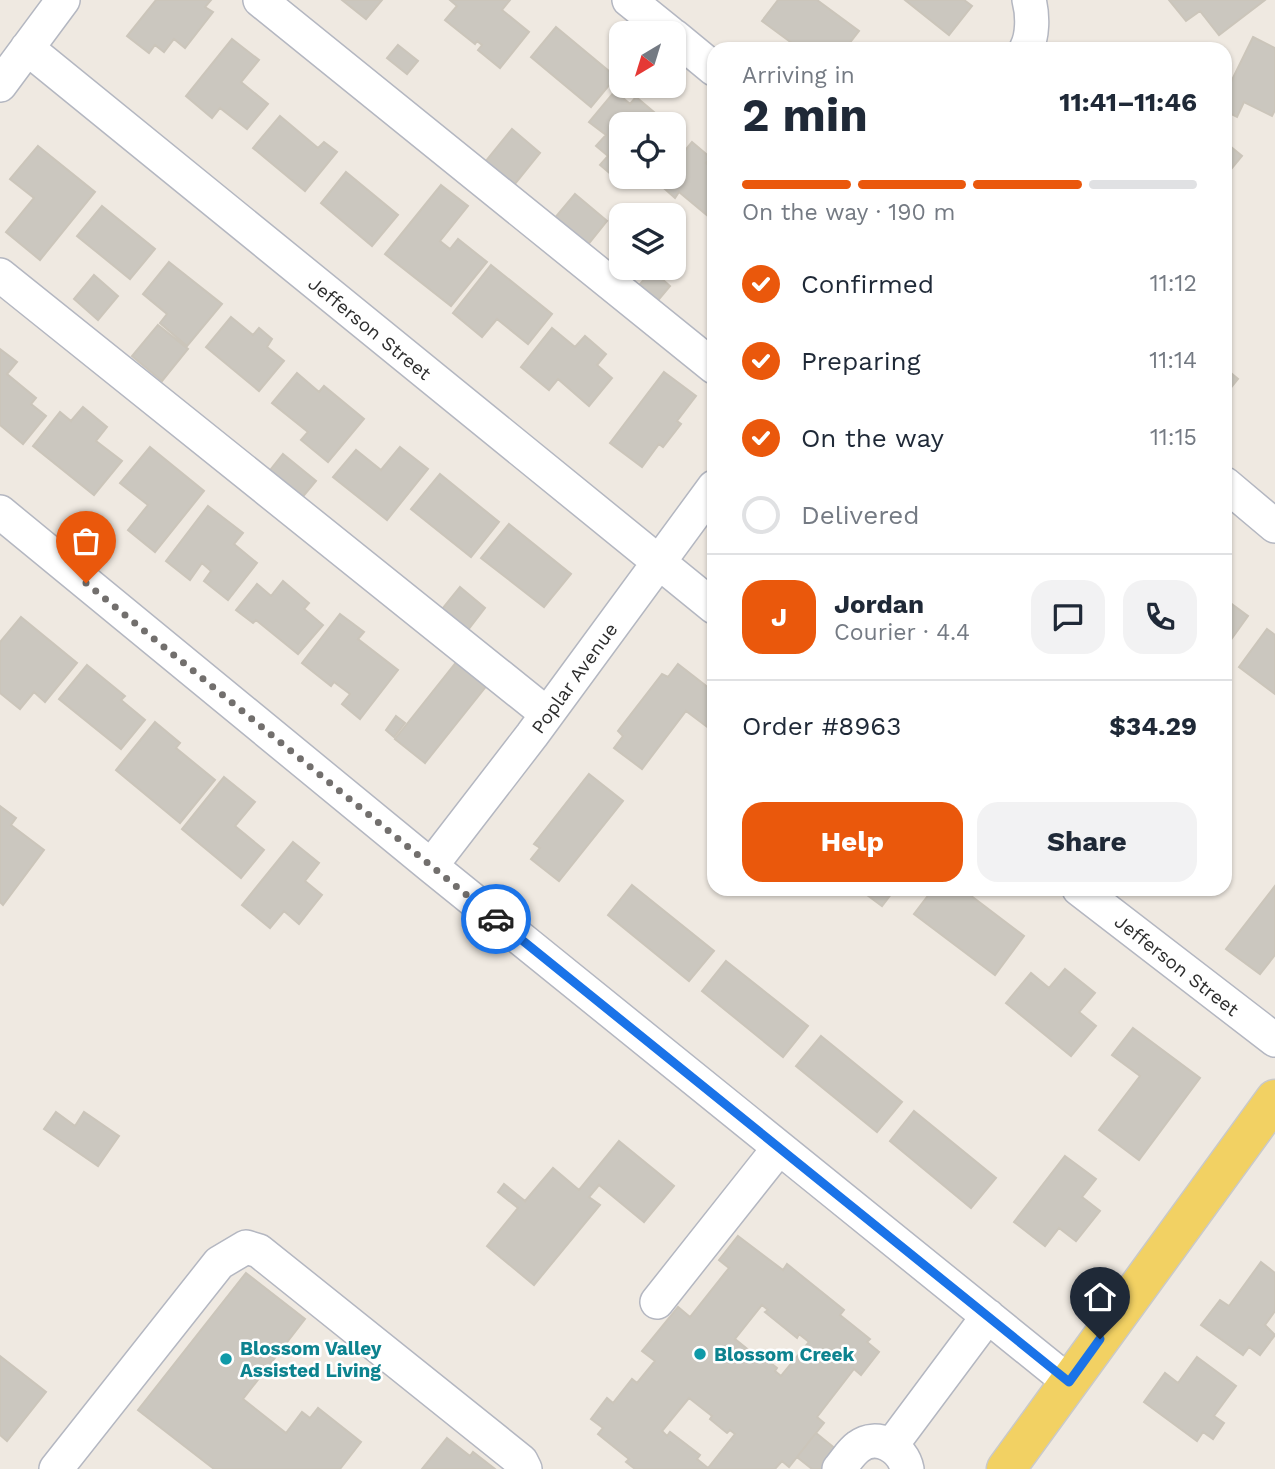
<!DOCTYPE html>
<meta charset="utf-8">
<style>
:root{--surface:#fff;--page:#f2f2f3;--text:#1f2937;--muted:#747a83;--line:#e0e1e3;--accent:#ea580c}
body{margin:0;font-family:"Work Sans",sans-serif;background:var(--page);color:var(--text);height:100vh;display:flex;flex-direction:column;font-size:26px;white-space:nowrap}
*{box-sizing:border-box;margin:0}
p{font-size:23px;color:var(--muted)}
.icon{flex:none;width:38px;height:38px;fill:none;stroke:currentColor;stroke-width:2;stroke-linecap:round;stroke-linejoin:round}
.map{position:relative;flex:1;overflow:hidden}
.sheet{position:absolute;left:707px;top:42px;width:525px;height:854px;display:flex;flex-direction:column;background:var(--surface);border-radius:21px;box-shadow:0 2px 5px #0004}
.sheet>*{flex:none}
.needle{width:46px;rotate:218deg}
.tools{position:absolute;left:609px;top:21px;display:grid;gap:14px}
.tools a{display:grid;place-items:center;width:77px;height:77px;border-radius:14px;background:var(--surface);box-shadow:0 2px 5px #0004;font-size:35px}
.pin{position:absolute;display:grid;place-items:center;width:60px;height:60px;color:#fff;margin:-72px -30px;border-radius:50% 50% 50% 0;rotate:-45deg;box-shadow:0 0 7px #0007}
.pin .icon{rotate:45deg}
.courier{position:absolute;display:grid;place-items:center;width:70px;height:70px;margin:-35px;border:5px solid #1a73e8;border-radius:50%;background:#fff;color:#222;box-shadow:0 2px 9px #0007}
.overview em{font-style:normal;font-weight:700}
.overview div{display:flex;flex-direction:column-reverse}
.overview{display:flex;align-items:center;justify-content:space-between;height:119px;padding:0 35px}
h1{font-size:46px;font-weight:700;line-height:52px}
.bar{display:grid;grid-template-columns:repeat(4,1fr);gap:10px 7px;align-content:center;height:84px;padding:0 35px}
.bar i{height:9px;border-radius:5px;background:var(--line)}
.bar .current{background:var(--accent)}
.bar p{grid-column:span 4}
.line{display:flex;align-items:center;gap:18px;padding:0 35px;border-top:2px solid var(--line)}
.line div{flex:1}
.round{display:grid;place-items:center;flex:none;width:74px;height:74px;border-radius:21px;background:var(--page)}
ol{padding:0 35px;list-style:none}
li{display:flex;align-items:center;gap:21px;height:77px}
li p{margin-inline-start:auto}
li .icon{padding:7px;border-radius:50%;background:var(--accent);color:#fff;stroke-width:4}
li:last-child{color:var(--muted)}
li i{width:38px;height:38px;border:4px solid var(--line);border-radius:50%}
.primary-button{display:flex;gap:14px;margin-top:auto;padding:14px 35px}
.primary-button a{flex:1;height:80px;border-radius:21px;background:var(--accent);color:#fff;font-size:28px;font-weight:700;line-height:80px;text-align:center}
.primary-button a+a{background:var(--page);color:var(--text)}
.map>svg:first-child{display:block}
.building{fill:#cbc7bf;stroke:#cbc5ba;stroke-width:2;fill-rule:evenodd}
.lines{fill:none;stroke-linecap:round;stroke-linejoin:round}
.minor-casing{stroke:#b4b7c1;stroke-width:36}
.major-casing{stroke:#c9c9c9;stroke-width:41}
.minor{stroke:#fff;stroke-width:33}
.major{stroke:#f2d163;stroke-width:38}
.done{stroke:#726f6d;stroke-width:7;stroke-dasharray:0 12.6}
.route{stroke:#1a73e8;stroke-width:9}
.culture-dot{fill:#0f9aa8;stroke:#fff;stroke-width:2.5}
.labels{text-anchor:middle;stroke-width:5;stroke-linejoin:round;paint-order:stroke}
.street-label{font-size:19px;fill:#2e2e2e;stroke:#fff}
.culture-label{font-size:19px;font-weight:bold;fill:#0d838f;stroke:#fff;text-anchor:start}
</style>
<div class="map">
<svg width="1275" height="1469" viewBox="0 0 1275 1469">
<rect width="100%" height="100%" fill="#efe9e1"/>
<path class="building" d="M156 0H211L205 7 213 12 185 48 174 39 164 52 155 45 149 53 127 36Z
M342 0H382L366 19Z
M450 0H510L502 10 529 32 500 68 478 50 482 45 477 41 475 44 445 20 457 6Z
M778 0H817L859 31 845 49H800L762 21Z
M905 0H964L972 6 949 35Z
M1169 0H1265L1219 35 1200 11 1186 21Z
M556 27 616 77 591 107 531 57Z
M1253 37 1275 48V110L1272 116 1244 102 1237 117 1225 111V79L1231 82Z
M232 39 259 60 241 82 268 104 247 129 220 108 212 118 186 96Z
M398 45 418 61 407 74 387 58Z
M615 91 630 104 636 97 667 123 621 124 622 177 619 181 600 165 608 156 596 146 606 135 589 122Z
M280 116 318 148 324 142 337 152 305 191 253 148Z
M512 129 540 153 514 185 485 162Z
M692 142 711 158 706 163 714 170V221L679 192 675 198 658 183 663 177H674V164Z
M1225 142 1242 156 1232 168 1225 165Z
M38 146 95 192 40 260 6 232 34 198 10 179Z
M346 172 398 215 372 246 321 203Z
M441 185 468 206 440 241 450 249 458 239 487 262 451 306 385 254Z
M575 194 607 221 586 247 553 220Z
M102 206 155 249 130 279 77 236Z
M169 262 222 304 187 346 160 323 167 314 143 294Z
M491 265 552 314 528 344 497 319 482 337 453 313Z
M652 270 670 286 654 305 635 290Z
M94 275 118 296 98 320 74 299Z
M231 317 253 335 259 328 272 339 267 347 284 361 259 391 206 347Z
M158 325 188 349 162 381 132 356Z
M552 328 575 347 585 336 606 354 597 365 612 378 589 406 558 379 549 390 521 367Z
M0 349 17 362 7 374 36 398 31 404 46 416 23 444 0 425Z
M1225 368 1238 379 1225 395Z
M664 372 696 396 677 421 681 424 663 447 659 444 642 467 610 443Z
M297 373 319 392 324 386 364 419 328 462 301 440 308 432 272 403Z
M83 407 107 427 96 441 122 461 94 495 33 446 60 412 71 421Z
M150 447 204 491 155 552 128 530 148 505 120 483Z
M400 447 428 469 387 520 333 477 356 450 381 470Z
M283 454 316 481 300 500 267 474Z
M440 474 499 522 471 557 411 509Z
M208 506 243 533 234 544 257 563 228 600 204 581 211 571 202 563 190 580 166 561Z
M509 524 571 574 544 607 481 558Z
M283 581 309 603 304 609 323 625 298 654 256 620 253 623 236 610 257 584 271 596Z
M460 587 485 608 464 635 438 614Z
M1225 599 1248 616 1225 648Z
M340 614 364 632 358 639 398 670 360 719 342 704 350 694 334 682 331 686 302 663Z
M21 617 77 663 45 702 34 692 20 709 0 693V642Z
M1267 629 1275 635V694L1239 667Z
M458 660 488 684 425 763 395 739Z
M678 664 714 692V732L686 711 642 769 614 748 623 736 618 731 662 674 668 677Z
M87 665 125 696 121 700 145 720 121 749 59 699Z
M396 716 405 723 394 737 386 730Z
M155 722 180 743 176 748 215 780 180 823 116 770Z
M589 774 623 801 559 881 531 859 540 848 534 844Z
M224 777 255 802 235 826 264 850 241 878 182 829Z
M0 806 16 818 11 825 44 850 3 905 0 902Z
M293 842 319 863 305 881 322 895 299 924 284 911 270 928 242 905Z
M632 885 714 951 689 981 608 915Z
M1275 886V955L1260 974 1226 949Z
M859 889H895L882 906Z
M933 889H962L1024 936 995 975 914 914Z
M726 961 808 1026 783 1057 702 991Z
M1065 969 1095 993 1079 1012 1096 1026 1071 1056 1006 1003 1031 973 1049 988Z
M1133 1028 1200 1078 1139 1160 1099 1130 1140 1076 1112 1055Z
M821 1036 902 1102 877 1132 796 1066Z
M914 1111 996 1178 971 1208 890 1141Z
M56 1112 75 1126 84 1112 119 1136 98 1166 44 1129Z
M619 1141 674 1186 644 1222 599 1185 589 1197 600 1205 534 1285 487 1246 518 1208 498 1192 504 1184 525 1201 553 1168 579 1190Z
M1065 1156 1096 1179 1082 1197 1100 1211 1076 1241 1059 1228 1045 1246 1014 1222Z
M738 1236 783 1270 787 1264 844 1310 840 1315 870 1339 867 1342 879 1352 861 1375 854 1369 817 1417 824 1423 789 1467 782 1461 775 1469H635L626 1462 629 1459 598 1434 603 1428 591 1419 607 1398 613 1403 632 1379 637 1383 655 1361 642 1351 678 1307 690 1317 729 1268 719 1260ZM762 1305 768 1310 765 1312 797 1338 799 1334 809 1342 781 1376 775 1371 777 1368 763 1357 761 1360 735 1339ZM689 1398 712 1416 710 1419 727 1433 730 1430 735 1434 708 1468 697 1459 700 1455 670 1432 667 1436 662 1431Z
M1261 1262 1275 1273V1311L1265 1325 1275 1335 1260 1355 1249 1347 1243 1355 1201 1325 1220 1300 1229 1306Z
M246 1273 305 1319 243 1399 286 1433 302 1412 310 1418 318 1408 361 1442 340 1469H214L138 1410Z
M0 1356 46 1392 7 1441 0 1435Z
M1197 1357 1236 1386 1214 1416 1224 1423 1213 1439 1203 1432 1197 1441 1144 1402 1165 1373 1178 1383Z
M816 1433 858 1467 857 1469H812L797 1457Z
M447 1438 470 1456 473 1452 495 1469H422Z"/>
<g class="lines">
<defs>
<path id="minor" d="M260 0 714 367
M629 0 670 33
M674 36 714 69
M27 48 714 607
M1026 49C1033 36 1033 15 1029 0
M0 85 63 0
M0 275 547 714
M1225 484 1275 526
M0 512 431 866 1069 1382
M431 866 532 735 714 487
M1079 889 1275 1040
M657 1302 779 1148
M891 1446 988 1316
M56 1469 219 1263 246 1247 259 1251 521 1461 525 1469
M839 1469C845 1462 851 1452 858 1447 877 1432 903 1448 907 1469"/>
<path id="major" d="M1006 1469 1275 1099"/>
</defs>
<use href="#minor" class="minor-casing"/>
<use href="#major" class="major-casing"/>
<use href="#minor" class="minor"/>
<use href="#major" class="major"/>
</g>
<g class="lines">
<path class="done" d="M86 583 496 919"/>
<path class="route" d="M496 919 1069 1382 1100 1339"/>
</g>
<g class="culture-dot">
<circle cx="700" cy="1354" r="7"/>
<circle cx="226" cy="1359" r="7"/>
</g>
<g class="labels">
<g class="street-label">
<text transform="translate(370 328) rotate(39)" y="7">Jefferson Street</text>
<text transform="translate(574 678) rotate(-54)" y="7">Poplar Avenue</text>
<text transform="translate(1177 965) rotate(38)" y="7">Jefferson Street</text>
</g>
<g class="culture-label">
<text x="240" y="1355">Blossom Valley<tspan x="240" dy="22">Assisted Living</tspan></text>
<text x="714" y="1361">Blossom Creek</text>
</g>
</g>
</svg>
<div class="tools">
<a><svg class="needle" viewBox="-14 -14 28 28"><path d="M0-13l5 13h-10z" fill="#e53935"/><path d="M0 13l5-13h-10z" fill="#747a83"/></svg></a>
<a><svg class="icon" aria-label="locate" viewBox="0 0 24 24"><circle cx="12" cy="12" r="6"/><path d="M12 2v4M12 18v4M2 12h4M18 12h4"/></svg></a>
<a><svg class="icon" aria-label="layers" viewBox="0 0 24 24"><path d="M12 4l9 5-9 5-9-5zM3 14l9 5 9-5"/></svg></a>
</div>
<div class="pin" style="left:86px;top:583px;background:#ea580c"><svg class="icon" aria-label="bag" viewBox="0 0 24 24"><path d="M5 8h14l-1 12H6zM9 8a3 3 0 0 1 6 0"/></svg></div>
<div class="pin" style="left:1100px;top:1339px;background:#1f2937"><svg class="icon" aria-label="home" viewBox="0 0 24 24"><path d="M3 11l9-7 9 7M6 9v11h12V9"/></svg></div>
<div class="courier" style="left:496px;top:919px"><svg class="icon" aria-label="car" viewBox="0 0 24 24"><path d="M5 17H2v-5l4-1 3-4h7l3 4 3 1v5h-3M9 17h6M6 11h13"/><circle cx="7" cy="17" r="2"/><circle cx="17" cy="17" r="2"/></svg></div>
<section class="sheet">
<div class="overview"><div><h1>2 min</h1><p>Arriving in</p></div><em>11:41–11:46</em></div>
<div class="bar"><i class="current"></i><i class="current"></i><i class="current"></i><i></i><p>On the way · 190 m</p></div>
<ol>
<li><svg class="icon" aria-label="check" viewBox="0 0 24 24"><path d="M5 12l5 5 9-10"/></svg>Confirmed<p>11:12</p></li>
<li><svg class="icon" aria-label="check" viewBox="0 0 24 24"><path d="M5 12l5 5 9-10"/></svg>Preparing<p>11:14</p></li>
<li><svg class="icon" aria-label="check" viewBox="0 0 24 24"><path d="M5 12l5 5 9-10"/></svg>On the way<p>11:15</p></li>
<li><i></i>Delivered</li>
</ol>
<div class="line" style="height:126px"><b class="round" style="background:var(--accent);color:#fff">J</b><div><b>Jordan</b><p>Courier · 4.4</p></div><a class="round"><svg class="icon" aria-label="chat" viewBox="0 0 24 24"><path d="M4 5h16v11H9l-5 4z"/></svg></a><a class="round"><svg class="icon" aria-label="phone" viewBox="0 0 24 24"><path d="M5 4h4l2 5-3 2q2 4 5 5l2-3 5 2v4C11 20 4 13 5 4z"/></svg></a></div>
<div class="line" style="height:91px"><div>Order #8963</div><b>$34.29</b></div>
<div class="primary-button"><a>Help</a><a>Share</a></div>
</section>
</div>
